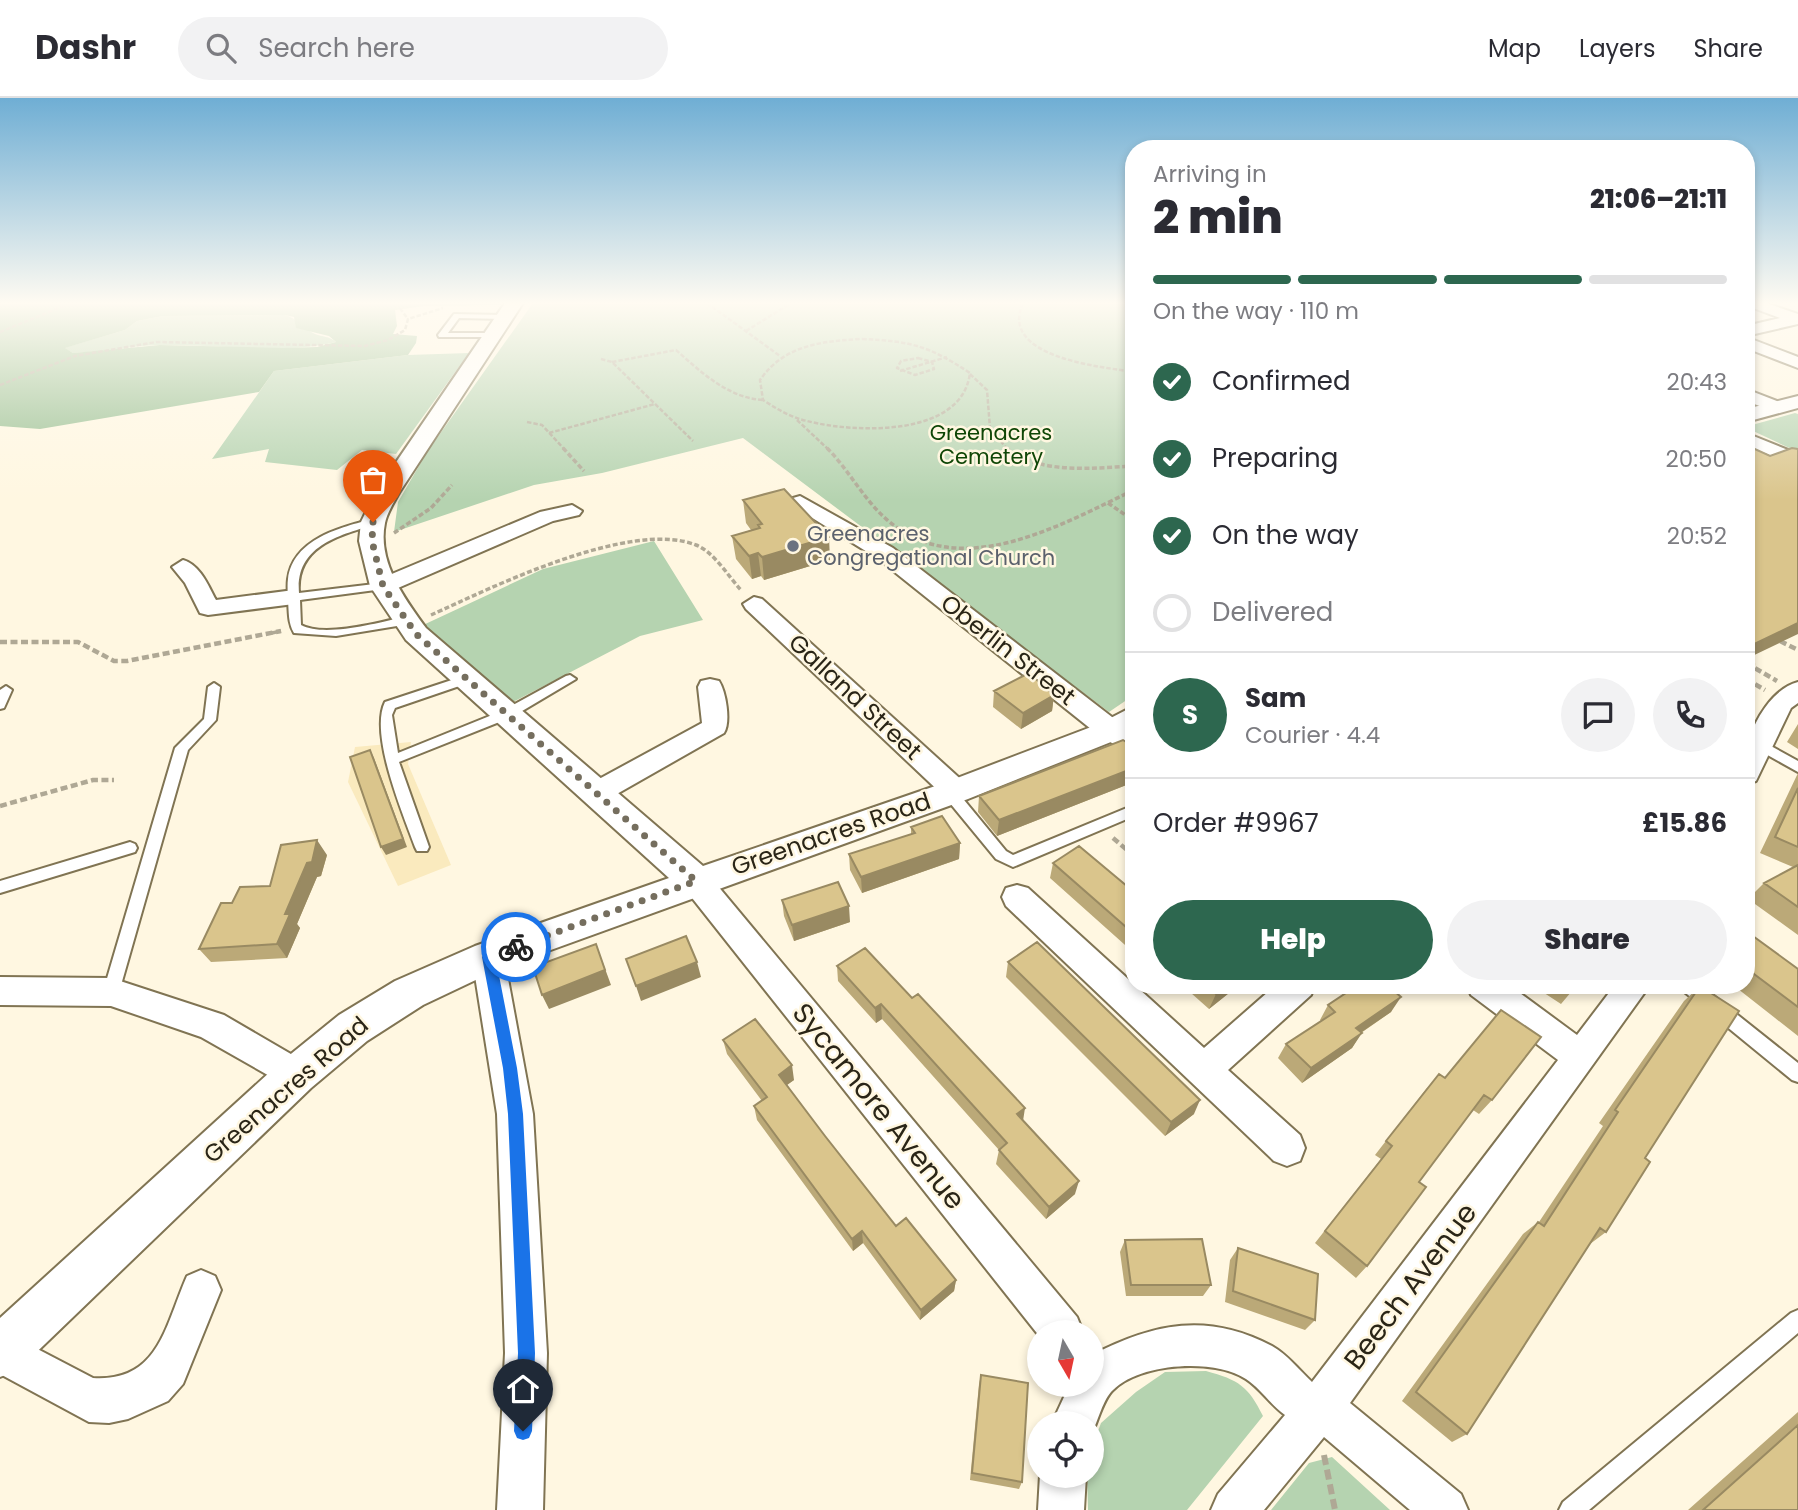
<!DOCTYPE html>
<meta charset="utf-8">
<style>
:root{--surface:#fff;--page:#f2f2f3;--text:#2b2b33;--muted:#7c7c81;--line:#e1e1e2;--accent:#2d674f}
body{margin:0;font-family:Poppins,sans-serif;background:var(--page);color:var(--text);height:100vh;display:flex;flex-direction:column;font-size:26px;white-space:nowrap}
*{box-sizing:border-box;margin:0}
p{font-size:23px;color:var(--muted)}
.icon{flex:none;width:38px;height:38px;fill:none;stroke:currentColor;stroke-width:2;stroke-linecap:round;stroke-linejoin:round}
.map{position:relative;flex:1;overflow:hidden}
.sheet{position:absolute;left:1125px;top:42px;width:630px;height:854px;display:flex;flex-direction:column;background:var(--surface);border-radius:28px;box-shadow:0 4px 10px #0003}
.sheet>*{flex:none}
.needle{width:46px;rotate:171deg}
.tools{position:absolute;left:1027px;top:1222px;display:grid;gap:14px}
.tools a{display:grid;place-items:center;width:77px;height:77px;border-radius:50%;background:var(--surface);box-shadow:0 4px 10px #0003;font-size:35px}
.pin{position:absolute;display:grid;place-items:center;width:60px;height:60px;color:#fff;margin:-72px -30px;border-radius:50% 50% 50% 0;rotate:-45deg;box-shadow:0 0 7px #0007}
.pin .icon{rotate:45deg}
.courier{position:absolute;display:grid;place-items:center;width:70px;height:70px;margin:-35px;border:5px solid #1a73e8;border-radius:50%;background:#fff;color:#222;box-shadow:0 2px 9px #0007}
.summary em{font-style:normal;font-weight:800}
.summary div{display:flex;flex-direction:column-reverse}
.summary{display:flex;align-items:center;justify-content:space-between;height:119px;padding:0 28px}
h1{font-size:46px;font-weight:800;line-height:52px}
.bar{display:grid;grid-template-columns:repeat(4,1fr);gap:10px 7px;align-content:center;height:84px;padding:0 28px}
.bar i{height:9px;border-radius:5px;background:var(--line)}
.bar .on{background:var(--accent)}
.bar p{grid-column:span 4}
.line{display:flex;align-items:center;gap:18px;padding:0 28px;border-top:2px solid var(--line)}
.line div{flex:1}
.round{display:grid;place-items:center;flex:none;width:74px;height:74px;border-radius:37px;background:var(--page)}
ol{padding:0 28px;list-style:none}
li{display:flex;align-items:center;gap:21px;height:77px}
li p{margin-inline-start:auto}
li .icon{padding:7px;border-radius:50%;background:var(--accent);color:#fff;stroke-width:4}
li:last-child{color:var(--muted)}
li i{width:38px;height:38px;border:4px solid var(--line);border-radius:50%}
.action{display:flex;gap:14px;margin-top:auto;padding:14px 28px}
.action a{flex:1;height:80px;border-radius:42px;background:var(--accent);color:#fff;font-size:28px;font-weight:800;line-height:80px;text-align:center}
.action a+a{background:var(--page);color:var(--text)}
header{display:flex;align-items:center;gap:42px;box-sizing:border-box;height:98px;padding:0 35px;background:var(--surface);border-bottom:2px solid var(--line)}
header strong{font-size:33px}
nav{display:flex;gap:38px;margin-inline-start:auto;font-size:24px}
.search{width:490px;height:63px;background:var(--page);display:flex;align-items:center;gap:18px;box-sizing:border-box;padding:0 24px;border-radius:38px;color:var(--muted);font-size:26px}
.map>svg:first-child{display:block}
.built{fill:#faeabe}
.green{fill:#b5d3b0}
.forest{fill:#96be90;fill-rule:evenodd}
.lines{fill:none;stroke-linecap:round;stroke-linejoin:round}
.service-casing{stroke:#807453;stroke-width:4}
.minor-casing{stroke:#807453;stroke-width:4}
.tertiary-casing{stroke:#807453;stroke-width:4}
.path-far3{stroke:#afa895;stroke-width:2.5;stroke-dasharray:4.5 2;stroke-linecap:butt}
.path-far2{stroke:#afa895;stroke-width:3.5;stroke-dasharray:5 2.5;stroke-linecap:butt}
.path-far1{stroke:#afa895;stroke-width:4.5;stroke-dasharray:7 3.5;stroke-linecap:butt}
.path{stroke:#afa895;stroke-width:6;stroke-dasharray:10 5;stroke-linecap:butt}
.service{fill:#fff;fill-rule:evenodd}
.minor{fill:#fff;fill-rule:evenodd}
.tertiary{fill:#fff;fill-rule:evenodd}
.wall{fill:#bba978}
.shaded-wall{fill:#998a62}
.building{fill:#dac58c;stroke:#998a62;stroke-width:2}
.route{fill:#1a73e8}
.done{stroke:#756e5e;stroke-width:7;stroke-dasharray:0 12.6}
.worship-dot{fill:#6b7280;stroke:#fff7e1;stroke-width:2.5}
.labels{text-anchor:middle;stroke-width:5;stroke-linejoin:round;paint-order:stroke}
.far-park-label{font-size:21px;fill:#0f4606;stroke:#fff7e1}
.far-worship-label{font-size:21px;fill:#5b616d;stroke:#fff7e1;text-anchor:start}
.street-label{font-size:24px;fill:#2a2517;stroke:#fff7e1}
.near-street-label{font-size:28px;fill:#2a2517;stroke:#fff7e1}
</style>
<header>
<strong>Dashr</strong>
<div class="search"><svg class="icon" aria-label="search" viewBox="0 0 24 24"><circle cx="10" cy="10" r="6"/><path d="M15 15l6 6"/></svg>Search here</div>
<nav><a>Map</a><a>Layers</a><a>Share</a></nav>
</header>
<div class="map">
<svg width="1798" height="1412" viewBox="0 0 1798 1412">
<rect width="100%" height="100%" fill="#fff7e1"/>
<path class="built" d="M411 644 408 666 451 767 398 788 348 684 355 649Z"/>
<path class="green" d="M533 205H1134V597L1109 614 743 340 602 375 534 387 394 434 398 404 427 354Z
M285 217C297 220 303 231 315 236 323 239 329 238 336 244 283 257 220 246 164 247 134 247 104 254 73 255L64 250 125 232 137 223 163 218Z
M469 255 396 356 362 352 337 372 265 364 269 351 212 361 274 273 408 257Z
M1795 315 1798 316V354L1751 332 1752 327Z
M654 443 703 522 640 538 513 604 421 528 543 471Z
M1206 1273C1239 1282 1248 1288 1263 1318L1187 1412H1088L1087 1377H1092V1349L1101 1325 1136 1294 1165 1274Z
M1332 1359 1390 1412H1271L1309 1365Z"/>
<path class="forest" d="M0 205H502L500 207 424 208 395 212 397 228 393 236 417 238 416 245 408 257 274 273 259 294 40 331 0 328ZM285 217 294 219 296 230 329 238 336 244 317 249 283 250 160 247 73 255 65 250 125 232 137 223 163 218Z"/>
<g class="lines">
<defs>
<path id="service" d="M454 216 505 217 509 219 505 221 459 220 448 235H492L496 237 495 239H439L438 237Z
M373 421 378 424 377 426C339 437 295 448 299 495L383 485 389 488 383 491 300 502 301 527C323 539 374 526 399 520L405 524 403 527 336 538 294 535C288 525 289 514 288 503 288 496 287 488 288 481 293 441 341 429 373 421Z
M467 577 471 578 473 581 471 584 395 610 392 617 398 655 502 613 566 578 570 577 576 581 512 619 399 664 429 749 427 753H417L415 749C403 716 369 636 385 604Z
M214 585 220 589 216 622 188 652 119 894 117 899 111 901 105 899 103 894 175 650 204 621 208 589Z
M6 588 12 592 4 610 0 611V592Z
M1760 642 1798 663V674L1755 650 1753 647Z
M950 690 955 691 1006 753 1013 757 1134 707V718L1013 769 996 761 945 699 943 695Z
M130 744 135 746 137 750 135 754 0 795V783Z
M1680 887H1700L1798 965V984L1792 982 1682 892Z
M1798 1212V1235L1589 1412H1559L1563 1404 1791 1215Z"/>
<path id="minor" d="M1746 205H1766L1798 216V226L1746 238V228L1780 220 1748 208Z
M1746 239 1798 259V270L1746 250Z
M1746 291 1782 305 1785 309 1776 314 1746 303Z
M1746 335 1798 356V369L1746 347Z
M800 398 893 450 1134 636V657L1101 639 877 460 793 408 790 404 793 400Z
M572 407 582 413 579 417 553 423 391 493H375L372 488 375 483 540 414Z
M183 462C200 467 208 487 216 502L294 492 305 499 294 506 208 517 200 515 185 485 172 469Z
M754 499 762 501 966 686 970 693 966 700 956 703 946 700 746 511 743 506Z
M710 581 719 583C726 594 731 624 724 635L608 701 598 704 588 701 584 694 588 687 702 625 698 589 701 583Z
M1798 584V605L1791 610 1756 683 1746 686C1746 674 1744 658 1747 646 1755 622 1772 591 1798 584Z
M696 771 707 775 1077 1219 1083 1234H1040V1239L685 791 681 783 685 775Z
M1017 787 1028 790 1204 950 1276 887H1315L1311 897 1228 972 1300 1037 1305 1050 1300 1063 1287 1068 1274 1063 1006 808 1002 799 1006 790Z
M488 846 499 850 504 859 533 1016 547 1255 543 1412H497L505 1255 497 1016 472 859 477 850Z
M0 879 111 880 224 917 308 966 314 977 308 988 296 993 201 939 111 908 0 907Z
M1467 887H1509L1577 937 1615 887H1650L1350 1305 1461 1396 1468 1412H1410L1324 1339 1264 1412H1211L1218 1396 1285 1317C1271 1307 1260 1290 1246 1281 1214 1260 1140 1265 1113 1292 1103 1301 1098 1323 1092 1335V1325H1052L1070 1286H1092V1257C1154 1225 1208 1214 1272 1248 1287 1256 1300 1273 1312 1284L1558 962 1471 897Z
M201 1172 215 1178 221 1192 183 1286 168 1303 128 1321 109 1325 89 1324 0 1276 1 1232 93 1280C159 1284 165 1228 187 1178Z
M1040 1377H1086L1084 1412H1038Z"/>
<path id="tertiary" d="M505 205H523L399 395C394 404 387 415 385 425 377 464 405 501 426 530L703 768 944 685 1099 626 1134 608V632L1121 640 968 701 501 870 423 907 367 943 311 990 18 1272 0 1279V1220L281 964 339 917 395 883 475 848 669 780 406 542 370 488 359 443 361 424 375 395Z
M1798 298V310L1746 324V311Z"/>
</defs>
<use href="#service" class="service-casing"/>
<use href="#minor" class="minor-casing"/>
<use href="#tertiary" class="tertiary-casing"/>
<path class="path-far3" d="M396 205 408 221
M707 205 780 258
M1023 205C998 260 1103 269 1134 274
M746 233 791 205
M0 234 71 205
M862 241C911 243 929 248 970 275 962 340 854 335 807 323 790 319 777 311 763 302L760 282C784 247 822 243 862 241Z
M918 260 932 264 934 271 915 277 897 270 901 263Z
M601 261 612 264 693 343
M612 264 676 252C701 274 728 300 763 302
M900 273 947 259
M970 276 987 292 990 330 1008 352
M0 287 75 258 156 244 365 248 388 242 405 232 408 221 443 210
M797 322 829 352
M527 324 542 327 565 352
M549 335 655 306"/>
<path class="path-far2" d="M563 350 584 373
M827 350C848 371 863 400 885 420 958 487 1060 427 1134 392
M1006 350C1041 377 1092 370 1134 368
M1108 405 1134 423
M394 435 431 410 452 387
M431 517C493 489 630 421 696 447 714 454 728 478 741 492
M272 535 281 533"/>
<path class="path-far1" d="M1780 543 1798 552
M0 544H78L114 563H127L281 533
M1746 565 1777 583
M1746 581 1765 592
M0 708 93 682H114
M1113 740 1134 758"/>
<path class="path" d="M1324 1357 1335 1412"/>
<use href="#service" class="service"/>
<use href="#minor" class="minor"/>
<use href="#tertiary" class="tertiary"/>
</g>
<path class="wall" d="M743 402 830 462 764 482 761 478 752 481 736 461 732 438 751 432 746 425Z
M994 593 1054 597 1052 613 1021 631 993 609Z
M1798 626V651L1787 644Z
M1134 649V684L997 738 978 714 979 698Z
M1798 675V837L1748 801 1764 785 1793 769 1760 755Z
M911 729 960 745 959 761 862 795 850 772 849 756 911 737Z
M327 757 321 778 317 779 297 826 300 830 287 860 211 864 199 851 232 805 270 788Z
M1053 765 1134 794V855L1050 780Z
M782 802 850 824 794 843 784 818Z
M1746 833 1798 871V938L1733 887H1746Z
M1008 864 1194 1016 1165 1038 1006 879Z
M837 868 1023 1023 1075 1096 1046 1121 996 1066 999 1052 882 921 876 925 838 883Z
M1182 887H1239L1209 911Z
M1410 887 1397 896 1391 914 1361 935 1352 950 1302 985 1278 960 1286 946 1321 923 1320 922 1328 907Z
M1532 887H1577L1561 906Z
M1700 888 1645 1060 1606 1134 1590 1146 1467 1336 1452 1344 1402 1303 1523 1136 1538 1124H1539L1603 1028 1599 1025 1684 903Z
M1501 912 1492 1002 1479 1016 1473 1012 1419 1084 1367 1168 1356 1180 1315 1145 1381 1061 1375 1057 1427 990 1445 980Z
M723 942 794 982 787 987 825 1038 896 1128 956 1182 954 1193 920 1222 863 1145 853 1153 757 1022 754 1008 762 1003 727 956Z
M1125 1142 1211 1187 1203 1198H1126L1120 1154Z
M1238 1150 1315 1222 1305 1232 1225 1204 1230 1162Z
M981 1277 1022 1384 1019 1391 970 1382 979 1286Z
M1798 1314V1412H1688Z"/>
<path class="shaded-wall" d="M829 439 830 462 764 482 762 459Z
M758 455 761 478 752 481 749 458Z
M1798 525V536L1746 561V550Z
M1054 597 1052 613 1021 631 1023 615Z
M370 652 374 660 407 749 386 757 381 749Z
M1134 670V684L997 738 999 722Z
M317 742 327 757 321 778 317 779 297 826 300 830 287 860 277 846 285 816Z
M960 745 959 761 862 795 861 779Z
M849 808 850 824 794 843 792 827Z
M596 846 611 887 549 911 542 897Z
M697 864 701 879 641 903 636 888Z
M1227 887H1239L1209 911 1216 896Z
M1397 887H1410L1382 906 1392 891Z
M1401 899 1391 914 1347 944 1356 930Z
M881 906 882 921 876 925 875 910Z
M1362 935 1352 950 1302 985 1311 970Z
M792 967 794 982 781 991 779 977Z
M1200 1002 1194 1016 1165 1038 1171 1024Z
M1025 1010 1023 1023 1017 1016Z
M1079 1083 1075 1096 1046 1121 1049 1109Z
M862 1133 863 1145 853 1153 852 1141Z
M956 1182 954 1193 920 1222 921 1212Z"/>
<path class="building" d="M1746 347 1770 358 1792 350 1798 351V525L1746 550Z
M784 391 829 439 762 459 758 455 749 458 732 438 760 430 758 427 762 426 743 402Z
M1746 563 1753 566 1746 569Z
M1029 575 1054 597 1023 615 994 593Z
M1123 642 1134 649V670L999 722 979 698Z
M370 652 403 741 381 749 350 659Z
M1798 690V749L1775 739Z
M942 718 960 745 861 779 849 756 915 735 911 729Z
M317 742 312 764 307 765 285 816H290L277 846 199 851 221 805H232L240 789 270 788 281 747Z
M1079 748 1134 794V836L1053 765Z
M1798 767V809L1764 785Z
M838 784 849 808 792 827 782 802Z
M1746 833 1798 871V909L1746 870Z
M686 838 697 864 636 888 626 861Z
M1037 844 1200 1002 1171 1024 1008 864Z
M596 846 605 872 542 897 533 869Z
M865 850 912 900 918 896 1025 1010 1017 1016 1079 1083 1049 1109 999 1052 1007 1045 881 906 875 910 837 868Z
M1205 887H1227L1216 896Z
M1358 887H1397L1392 891 1401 899 1356 930 1362 935 1311 970 1286 946 1335 914 1328 907Z
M1568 887H1577L1574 891Z
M1700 888 1739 913 1645 1060 1650 1064 1606 1134 1600 1130 1467 1336 1416 1294 1538 1124 1544 1128 1618 1014 1615 1012Z
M1501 912 1541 939 1492 1002 1484 997 1419 1084 1426 1089 1367 1168 1325 1133 1392 1048 1386 1043 1439 976 1445 980Z
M755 921 792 967 779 977 825 1038 896 1128 906 1120 956 1182 921 1212 862 1133 852 1141 754 1008 767 999 723 942Z
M1202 1141 1211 1187H1131L1125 1142Z
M1238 1150 1318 1176 1315 1222 1233 1193Z
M981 1277 1028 1285 1022 1384 972 1375Z
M1798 1327V1412H1703Z"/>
<linearGradient id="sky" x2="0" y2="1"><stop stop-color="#6faed4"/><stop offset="0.51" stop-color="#fffbf2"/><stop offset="1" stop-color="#fffbf2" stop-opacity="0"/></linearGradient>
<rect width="1798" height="402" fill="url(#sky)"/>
<path class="route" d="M516 844 522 849 520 853 496 862 517 970 523 1016 535 1255 532 1333 529 1340 523 1342 517 1340 514 1333 518 1255 508 1016 503 970 482 859 484 856Z"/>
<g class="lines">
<path class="done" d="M373 424 372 443 383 488 416 536 696 783 516 849"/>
</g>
<circle class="worship-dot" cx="793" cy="448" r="7"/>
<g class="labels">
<g class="far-park-label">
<text x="991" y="342">Greenacres<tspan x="991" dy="24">Cemetery</tspan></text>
</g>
<g class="far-worship-label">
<text x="807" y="443">Greenacres<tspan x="807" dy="24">Congregational Church</tspan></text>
</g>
<g class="street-label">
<text transform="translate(1008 552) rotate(38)" y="8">Oberlin Street</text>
<text transform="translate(855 599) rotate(43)" y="8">Galland Street</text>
<text transform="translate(831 736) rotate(-19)" y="8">Greenacres Road</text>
<text transform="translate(286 992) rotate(-41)" y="8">Greenacres Road</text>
</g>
<g class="near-street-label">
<text transform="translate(879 1008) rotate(51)" y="10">Sycamore Avenue</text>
<text transform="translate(1410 1188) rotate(-53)" y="10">Beech Avenue</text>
</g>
</g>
</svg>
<div class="tools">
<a><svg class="needle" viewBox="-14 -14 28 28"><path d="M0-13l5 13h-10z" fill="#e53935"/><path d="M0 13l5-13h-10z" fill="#7c7c81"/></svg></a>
<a><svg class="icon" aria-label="locate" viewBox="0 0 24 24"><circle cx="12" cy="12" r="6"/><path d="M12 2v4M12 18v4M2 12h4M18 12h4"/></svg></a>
</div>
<div class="pin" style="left:373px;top:424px;background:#ea580c"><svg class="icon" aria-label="bag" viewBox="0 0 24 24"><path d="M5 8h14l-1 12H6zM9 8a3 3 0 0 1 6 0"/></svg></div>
<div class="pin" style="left:523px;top:1333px;background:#1f2937"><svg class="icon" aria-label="home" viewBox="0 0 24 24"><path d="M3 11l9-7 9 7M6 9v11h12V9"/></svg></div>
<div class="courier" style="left:516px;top:849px"><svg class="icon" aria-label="bike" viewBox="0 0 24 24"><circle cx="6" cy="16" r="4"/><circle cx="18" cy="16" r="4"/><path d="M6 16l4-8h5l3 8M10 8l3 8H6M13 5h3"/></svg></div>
<section class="sheet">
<div class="summary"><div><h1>2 min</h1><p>Arriving in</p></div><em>21:06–21:11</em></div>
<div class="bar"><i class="on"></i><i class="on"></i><i class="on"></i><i></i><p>On the way · 110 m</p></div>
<ol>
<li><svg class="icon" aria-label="check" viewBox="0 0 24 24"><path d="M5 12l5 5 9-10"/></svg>Confirmed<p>20:43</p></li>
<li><svg class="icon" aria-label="check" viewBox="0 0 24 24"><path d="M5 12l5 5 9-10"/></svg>Preparing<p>20:50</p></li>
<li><svg class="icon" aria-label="check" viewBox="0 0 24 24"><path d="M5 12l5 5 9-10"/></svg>On the way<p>20:52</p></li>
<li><i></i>Delivered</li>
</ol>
<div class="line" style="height:126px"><b class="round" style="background:var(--accent);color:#fff">S</b><div><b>Sam</b><p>Courier · 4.4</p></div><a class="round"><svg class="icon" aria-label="chat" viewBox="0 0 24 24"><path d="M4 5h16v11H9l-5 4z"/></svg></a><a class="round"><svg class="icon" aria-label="phone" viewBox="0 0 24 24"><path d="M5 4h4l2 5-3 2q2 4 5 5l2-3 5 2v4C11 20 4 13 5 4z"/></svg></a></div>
<div class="line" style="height:91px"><div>Order #9967</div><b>£15.86</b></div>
<div class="action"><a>Help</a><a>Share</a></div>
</section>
</div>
